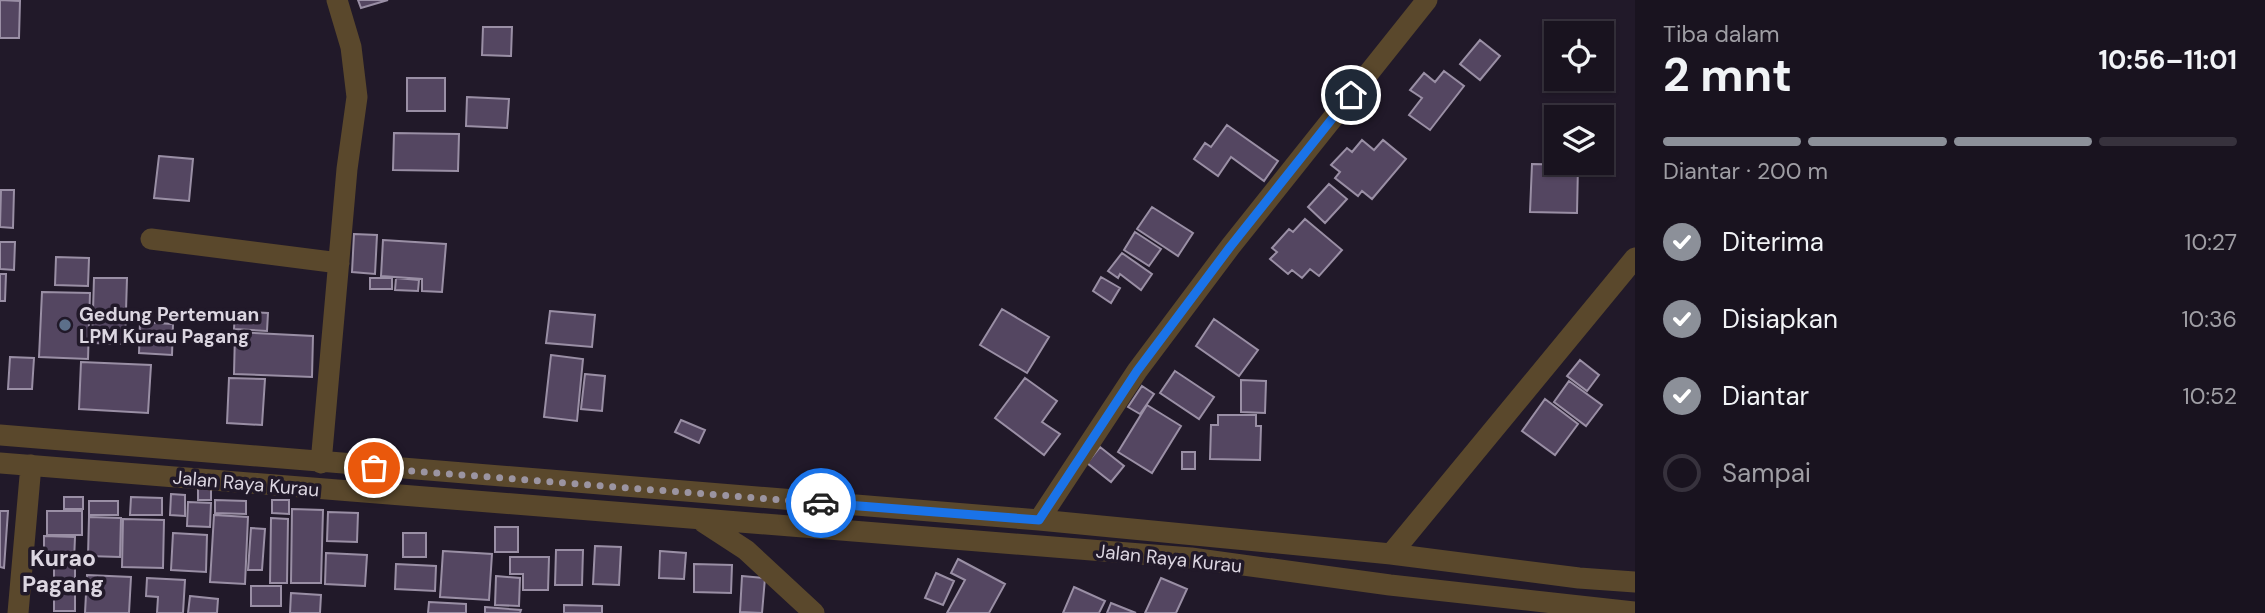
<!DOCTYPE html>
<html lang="id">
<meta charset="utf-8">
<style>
:root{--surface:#19131f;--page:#221c28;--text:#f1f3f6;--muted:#9f9ea4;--line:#37323d;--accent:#8c9099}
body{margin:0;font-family:"DM Sans",sans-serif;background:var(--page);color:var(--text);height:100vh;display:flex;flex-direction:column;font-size:26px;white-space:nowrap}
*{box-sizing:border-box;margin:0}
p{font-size:23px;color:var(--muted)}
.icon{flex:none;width:38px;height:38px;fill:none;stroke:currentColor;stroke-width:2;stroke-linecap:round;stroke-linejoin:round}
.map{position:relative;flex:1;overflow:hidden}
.details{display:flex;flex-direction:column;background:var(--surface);width:630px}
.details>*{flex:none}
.buttons{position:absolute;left:1544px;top:21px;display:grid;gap:14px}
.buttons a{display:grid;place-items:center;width:70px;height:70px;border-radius:0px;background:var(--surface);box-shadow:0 2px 5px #0004,0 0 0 2px var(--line);font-size:35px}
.pin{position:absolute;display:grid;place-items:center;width:60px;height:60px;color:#fff;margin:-30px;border:4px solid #fff;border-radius:50%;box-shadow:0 2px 7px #0007}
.courier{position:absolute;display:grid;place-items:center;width:70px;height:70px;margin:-35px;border:5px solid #1a73e8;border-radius:50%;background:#fff;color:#222;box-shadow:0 2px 9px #0007}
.headline em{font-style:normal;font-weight:700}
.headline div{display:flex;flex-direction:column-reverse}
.headline{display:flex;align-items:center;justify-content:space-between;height:119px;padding:0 28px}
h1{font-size:46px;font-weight:700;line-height:52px}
.bar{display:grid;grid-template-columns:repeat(4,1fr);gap:10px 7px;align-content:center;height:84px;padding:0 28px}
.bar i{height:9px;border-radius:5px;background:var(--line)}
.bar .active{background:var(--accent)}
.bar p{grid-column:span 4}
ol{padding:0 28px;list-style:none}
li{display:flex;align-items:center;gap:21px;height:77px}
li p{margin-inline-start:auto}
li .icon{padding:7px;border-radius:50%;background:var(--accent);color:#fff;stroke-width:4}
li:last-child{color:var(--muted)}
li i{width:38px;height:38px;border:4px solid var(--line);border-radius:50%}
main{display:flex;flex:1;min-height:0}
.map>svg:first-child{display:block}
.building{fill:#544661;stroke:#9a8fa5;stroke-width:2}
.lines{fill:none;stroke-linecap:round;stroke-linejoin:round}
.street{stroke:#5a482c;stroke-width:21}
.done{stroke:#9b94a1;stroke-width:7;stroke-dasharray:0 12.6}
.route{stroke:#1a73e8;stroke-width:9}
.service-dot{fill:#5c6f8a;stroke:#211929;stroke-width:2.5}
.labels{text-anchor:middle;stroke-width:7;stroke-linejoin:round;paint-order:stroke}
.poi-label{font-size:19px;font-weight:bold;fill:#dcd6e1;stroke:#211929;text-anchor:start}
.street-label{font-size:19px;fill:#dcd6e1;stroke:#211929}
.quarter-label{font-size:23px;font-weight:bold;fill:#dcd6e1;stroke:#211929}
</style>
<main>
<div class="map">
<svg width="1635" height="613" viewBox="0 0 1635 613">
<rect width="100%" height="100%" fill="#211929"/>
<path class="building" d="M0 0 20 1 19 38H0Z
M358 0H388L361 8Z
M483 27H512L511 56 482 55Z
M1480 40 1500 56 1480 80 1460 64Z
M1444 71 1464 86 1430 130 1409 115 1422 98 1410 90 1424 73 1435 82Z
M407 78H445V111H407Z
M467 97 509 99 507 128 466 126Z
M1227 125 1278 161 1264 181 1231 157 1218 176 1194 159 1205 143 1211 147Z
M394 133 459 134 458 171 393 170Z
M1362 140 1374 150 1383 140 1406 159 1372 199 1362 191 1358 196 1335 178 1340 172 1331 165 1347 148 1352 152Z
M159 156 193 159 189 201 154 198Z
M1532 164 1578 165 1577 213 1530 212Z
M1329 184 1347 199 1325 223 1308 207Z
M1 190H14L13 228 0 227Z
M1152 207 1193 233 1178 256 1137 229Z
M1305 219 1342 250 1319 276 1310 269 1302 278 1292 270 1288 274 1270 259 1277 252 1272 248 1289 229 1293 232Z
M1135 232 1161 249 1149 266 1124 250Z
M354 234 377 235 375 274 352 272Z
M383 240 446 244 442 292 422 291V279L381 276Z
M0 242H15L14 270 0 269Z
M1122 253 1152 274 1141 290 1120 274 1118 278 1108 271Z
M56 257 89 258 88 286 55 285Z
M0 274H6L5 301H0Z
M1101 277 1120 288 1111 303 1093 291Z
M94 278H127L125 344 92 343Z
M370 278H392V289H370Z
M396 278 419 280 418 291 395 290Z
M42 292 90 293 88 359 39 357Z
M1002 309 1049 337 1027 373 980 345Z
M235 311 268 313 267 331 234 329Z
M550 311 595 315 592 347 546 343Z
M1214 319 1258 350 1239 376 1196 346Z
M140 322 173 324 172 355 139 353Z
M235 332 313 336 312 377 234 374Z
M551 355 583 359 577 421 544 417Z
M10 357 34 358 32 389H8Z
M1580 360 1599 375 1587 391 1567 376Z
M81 362 151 365 148 413 79 409Z
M1175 371 1214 397 1199 419 1160 393Z
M585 374 605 376 602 411 581 409Z
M229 378 265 379 262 425 227 423Z
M1025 378 1057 401 1042 422 1060 434 1044 455 995 418Z
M1241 380 1266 381 1265 413 1241 412Z
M1569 381 1602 405 1586 426 1554 402Z
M1142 386 1154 394 1140 414 1128 407Z
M1545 399 1578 424 1555 455 1522 431Z
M1147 405 1181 426 1152 473 1118 452Z
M1218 415H1256V426H1261L1260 460 1210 459 1211 425H1218Z
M681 420 705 430 699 443 675 432Z
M1100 447 1124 466 1111 482 1087 463Z
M1182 452H1195V469H1182Z
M198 488H211V500H198Z
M171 494 185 495V516L170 515Z
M64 497H83V509H64Z
M131 497 162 498V515H130Z
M215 500 246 501V514L215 513Z
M272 500H289V514L272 513Z
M89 501H118V515H89Z
M188 502 211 503 210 527 187 526Z
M292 509 323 510 321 583H291Z
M0 511H8L4 568 0 567Z
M47 511H82V535H47Z
M328 512 358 513 357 542 327 541Z
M214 515 248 517 245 584 210 582Z
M89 517 121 518 120 557 88 556Z
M271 518 288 519 287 583H270Z
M123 519 164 520 163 568 122 567Z
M495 527H518V552H495Z
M251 528 265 529 262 570H248Z
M173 533 207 535 206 572 171 570Z
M403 533H426V557H403Z
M44 536 75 537 74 562 44 561Z
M595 546 621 547 619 585 593 584Z
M556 550H583L582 585H555Z
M443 551 492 554 489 600 440 597Z
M660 551 686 553 684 579 659 578Z
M326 553 367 555 365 586 325 584Z
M510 557H549L548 590H523V574H510Z
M958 559 1005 584 989 613H947L965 580 951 573Z
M396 564 436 566 435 591 395 589Z
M694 564 732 565 731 593 694 592Z
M54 565H75V611H54Z
M936 573 954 581 943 605 925 598Z
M87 575 131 577 129 613H85Z
M496 576 520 578 519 606 495 605Z
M742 576 765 578 762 613 740 612Z
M147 578 185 580 183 613H157L158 597 146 596Z
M1161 578 1187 589 1176 613H1145Z
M251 586H281V606H251Z
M1074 587 1105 601 1099 613H1063Z
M291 593 321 595 320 613H290Z
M190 596 218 599 217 613H188Z
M429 602 466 604V613H428Z
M1111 603 1136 613H1107Z
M564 605 602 606V613H564Z
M485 607 521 610 520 613H485Z"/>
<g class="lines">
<path class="street" d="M151 239 339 263
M0 435 1039 520 1391 554 1579 578 1635 582
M0 463 1191 558 1390 585 1635 612
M321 463 347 169 357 97 351 47 337 0
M1039 520 1137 371 1230 247 1427 0
M703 522 746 550 814 613
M1391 554 1635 258
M18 613 31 465"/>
</g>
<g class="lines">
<path class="done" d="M374 468 821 503"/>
<path class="route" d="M821 503 1039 520 1137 371 1230 247 1351 95"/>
</g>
<circle class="service-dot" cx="65" cy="325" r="7"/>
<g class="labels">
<g class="poi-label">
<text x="79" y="321">Gedung Pertemuan<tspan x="79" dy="22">LPM Kurau Pagang</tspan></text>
</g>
<g class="street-label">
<text transform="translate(246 483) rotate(5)" y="7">Jalan Raya Kurau</text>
<text transform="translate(1169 558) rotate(6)" y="7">Jalan Raya Kurau</text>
</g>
<g class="quarter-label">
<text x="63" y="566">Kurao<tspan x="63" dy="26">Pagang</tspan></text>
</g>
</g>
</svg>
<div class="buttons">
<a><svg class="icon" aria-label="locate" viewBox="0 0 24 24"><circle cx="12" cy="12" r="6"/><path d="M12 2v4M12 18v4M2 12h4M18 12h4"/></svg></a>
<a><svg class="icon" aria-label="layers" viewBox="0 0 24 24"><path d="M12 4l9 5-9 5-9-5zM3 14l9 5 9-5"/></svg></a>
</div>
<div class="pin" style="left:374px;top:468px;background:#ea580c"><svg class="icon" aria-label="bag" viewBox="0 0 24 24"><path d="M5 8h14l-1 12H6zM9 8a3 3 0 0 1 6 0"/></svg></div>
<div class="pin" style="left:1351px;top:95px;background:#1f2937"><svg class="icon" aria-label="home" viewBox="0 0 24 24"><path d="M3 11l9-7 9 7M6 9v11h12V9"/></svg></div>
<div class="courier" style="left:821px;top:503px"><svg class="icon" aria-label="car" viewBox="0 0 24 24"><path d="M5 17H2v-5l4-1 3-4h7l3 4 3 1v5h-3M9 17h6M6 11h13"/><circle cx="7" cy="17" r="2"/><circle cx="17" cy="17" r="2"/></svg></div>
</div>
<section class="details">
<div class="headline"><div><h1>2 mnt</h1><p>Tiba dalam</p></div><em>10:56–11:01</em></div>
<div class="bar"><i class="active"></i><i class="active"></i><i class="active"></i><i></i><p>Diantar · 200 m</p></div>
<ol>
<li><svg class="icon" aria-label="check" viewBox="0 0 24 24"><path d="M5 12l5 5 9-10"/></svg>Diterima<p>10:27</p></li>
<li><svg class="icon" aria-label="check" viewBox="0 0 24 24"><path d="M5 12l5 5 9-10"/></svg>Disiapkan<p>10:36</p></li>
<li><svg class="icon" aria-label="check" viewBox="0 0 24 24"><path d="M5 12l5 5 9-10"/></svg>Diantar<p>10:52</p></li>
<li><i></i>Sampai</li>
</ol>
</section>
</main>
